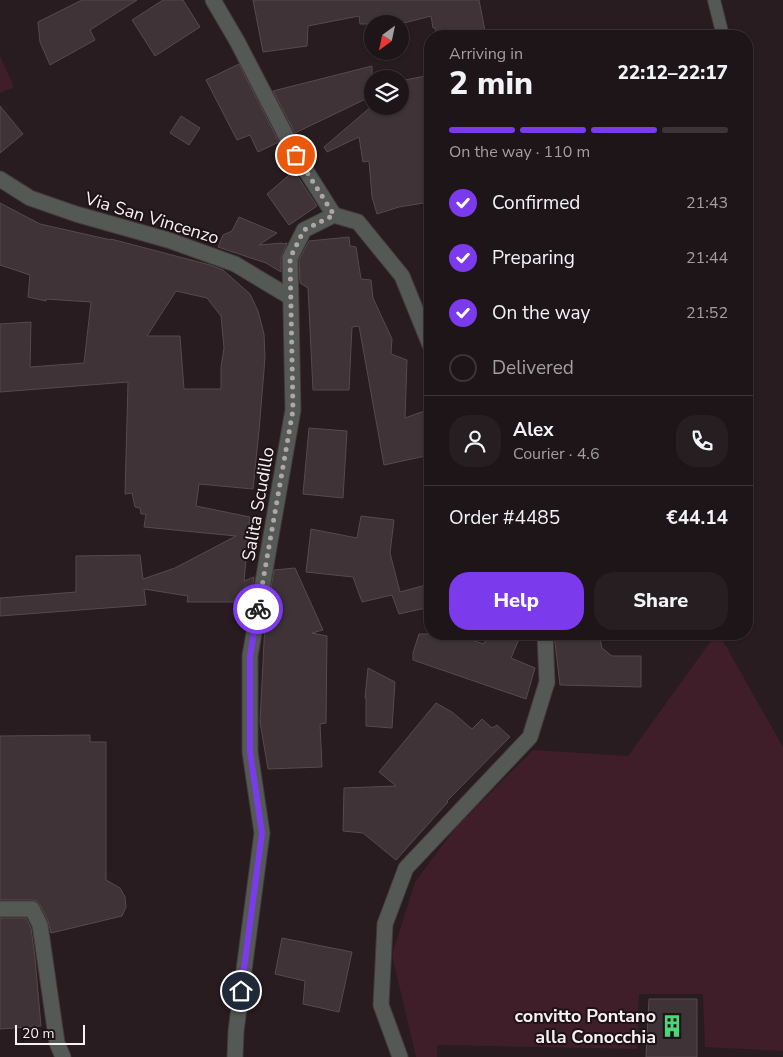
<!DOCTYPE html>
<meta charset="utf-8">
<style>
:root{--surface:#1e1518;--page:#261e21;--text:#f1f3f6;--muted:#a19fa2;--line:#3c3437;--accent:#7c3aed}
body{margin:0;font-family:"Nunito Sans",sans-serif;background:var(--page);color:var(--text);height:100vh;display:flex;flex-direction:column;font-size:19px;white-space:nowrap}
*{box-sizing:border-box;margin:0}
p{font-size:16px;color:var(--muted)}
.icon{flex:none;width:28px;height:28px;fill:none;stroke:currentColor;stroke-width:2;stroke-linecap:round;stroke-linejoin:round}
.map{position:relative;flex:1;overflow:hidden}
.details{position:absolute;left:424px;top:30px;width:329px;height:610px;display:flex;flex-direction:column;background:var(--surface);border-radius:20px;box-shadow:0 1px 4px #0004,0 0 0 1px var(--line)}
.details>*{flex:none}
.needle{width:32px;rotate:213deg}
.controls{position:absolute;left:364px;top:15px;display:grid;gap:10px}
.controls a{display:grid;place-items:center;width:45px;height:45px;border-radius:50%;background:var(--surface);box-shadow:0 1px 4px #0004,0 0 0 1px var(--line);font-size:25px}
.scale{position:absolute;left:15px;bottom:12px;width:70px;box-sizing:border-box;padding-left:5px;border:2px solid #f8f0f3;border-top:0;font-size:14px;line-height:18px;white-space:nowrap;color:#f8f0f3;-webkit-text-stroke:4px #1e1317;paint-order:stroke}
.pin{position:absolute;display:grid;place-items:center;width:42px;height:42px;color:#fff;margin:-21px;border:2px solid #fff;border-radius:50%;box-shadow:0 1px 5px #0007}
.courier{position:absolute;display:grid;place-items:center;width:50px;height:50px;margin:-25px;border:4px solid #7c3aed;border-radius:50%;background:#fff;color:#222;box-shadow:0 1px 6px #0007}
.head em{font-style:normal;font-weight:800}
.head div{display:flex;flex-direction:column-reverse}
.head{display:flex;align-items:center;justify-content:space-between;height:85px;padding:0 25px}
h1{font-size:32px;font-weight:800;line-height:38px}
.bar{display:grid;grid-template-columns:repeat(4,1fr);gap:8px 5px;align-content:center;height:60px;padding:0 25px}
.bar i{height:6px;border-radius:4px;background:var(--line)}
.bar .active{background:var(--accent)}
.bar p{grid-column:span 4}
.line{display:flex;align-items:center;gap:12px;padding:0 25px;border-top:1px solid var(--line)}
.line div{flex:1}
.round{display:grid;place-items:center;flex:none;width:52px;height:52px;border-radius:20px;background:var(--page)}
ol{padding:0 25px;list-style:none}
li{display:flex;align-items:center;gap:15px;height:55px}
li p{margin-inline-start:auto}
li .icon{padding:5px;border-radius:50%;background:var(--accent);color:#fff;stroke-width:4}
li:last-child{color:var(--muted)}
li i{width:28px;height:28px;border:2px solid var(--line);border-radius:50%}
.primary-button{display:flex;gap:10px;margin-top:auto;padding:10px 25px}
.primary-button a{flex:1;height:58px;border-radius:20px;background:var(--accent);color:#fff;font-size:20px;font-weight:800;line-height:58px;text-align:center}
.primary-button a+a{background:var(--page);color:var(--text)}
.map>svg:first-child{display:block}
.green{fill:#3f1e2a}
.building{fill:#3f3337;stroke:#57494e;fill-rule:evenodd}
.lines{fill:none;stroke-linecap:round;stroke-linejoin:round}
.service-casing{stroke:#453a3e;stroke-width:14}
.minor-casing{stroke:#453a3e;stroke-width:17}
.service{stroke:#545955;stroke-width:12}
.minor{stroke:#545955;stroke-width:15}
.done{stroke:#afa6a9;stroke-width:5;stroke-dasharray:0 9}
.route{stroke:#7c3aed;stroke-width:6}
.labels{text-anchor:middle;stroke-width:4;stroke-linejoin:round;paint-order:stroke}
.street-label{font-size:18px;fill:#f8f0f3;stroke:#1e1317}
.poi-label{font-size:18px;font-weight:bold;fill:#f8f0f3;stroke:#1e1317;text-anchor:end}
</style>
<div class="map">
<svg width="783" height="1057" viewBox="0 0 783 1057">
<rect width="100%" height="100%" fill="#281c20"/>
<path class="green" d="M0 56 14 87 0 93Z
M716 634H719L783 747V1051L705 1047 703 994H639L637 1049 437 1045V1057H416L392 955 415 882 456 827 533 750 628 756Z"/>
<path class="building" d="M82 0H137L90 30 95 40 50 65 40 42 38 22Z
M163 0H183L200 27 155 56 132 20Z
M253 0H479L486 36H437L435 28H433L431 16 400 24H360L359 16 308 26 307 46 263 52Z
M239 64 279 142 258 152 250 135 237 140 206 80Z
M372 66V96L295 133 273 91Z
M430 75V202L399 207 377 214 372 197 369 161 363 162 359 137 327 152 324 147 372 106H400V81Z
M0 106 23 134 0 153Z
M181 116 200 128 189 145 170 133Z
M294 171 317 206 289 225 267 194Z
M0 203 40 224 111 240V239L210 265 223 270 250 294 258 311 264 334 265 358 259 431 253 489 199 484 196 506 250 517 244 581 254 577 250 602H187L188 596 144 589 146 605 0 616V598L76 592V556L140 555 143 579 175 568 236 536 144 527 146 514H141L140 508 135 507 132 493 125 494 128 382 0 392V324L31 322 30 367 84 363 91 302 46 299V301L28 297 30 275 0 265ZM176 291 207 298 221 316 224 348 221 367V389H184L180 336H147Z
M239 217 277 233 259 245 282 243 283 244 287 243 281 258V272L266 263 218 247 223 235 232 231Z
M349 237 350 246 356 247 361 279 371 280 373 298 392 339 391 354 407 360 405 418 430 409V455L384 465 359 326 352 327 349 390H313L308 288 300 283 299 260 309 241Z
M309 428 347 431 343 498 303 494Z
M361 516 394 520 390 553 400 592 426 585 430 601V607L399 614 392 595 362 602 353 577 306 572 311 529 357 538Z
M295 568 323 630 312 633 327 636 326 723 320 724 322 767 268 769 260 722 265 623 274 570Z
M419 634H453L484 644 488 634H521L511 658 535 668 526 699 413 660V653Z
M554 634H599L602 648 612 656H641V687L560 685Z
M368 668 395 682 392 728 366 726V698H365Z
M436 703 452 712 472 729 482 719 492 728 497 725 510 737 447 801 448 802 396 860 363 833 343 831 344 788 396 786 379 772Z
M90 735V742H106V880L120 888 125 897 126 907 122 916 51 933 48 921 40 905 37 901 32 900H0V736Z
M0 918H26L31 928 35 958 41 1026 0 1029Z
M282 938 352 952 339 1012 303 1004 305 981 275 974Z
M649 999H697V1057H646Z"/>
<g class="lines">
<defs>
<path id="service" d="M714 0 723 36"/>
<path id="minor" d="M213 0 237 41 296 155 334 215
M0 179 30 198 76 214 168 240 235 264 290 297
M334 215 358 222 402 276 430 345
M0 909H32L40 925 57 1043 63 1057
M235 1057 236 1031 262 833 250 752V656L293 410 290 258 304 230 334 215
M400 1057 381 1005 385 924 406 868 530 737 547 682 545 634"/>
</defs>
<use href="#service" class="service-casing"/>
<use href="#minor" class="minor-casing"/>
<use href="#service" class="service"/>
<use href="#minor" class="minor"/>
</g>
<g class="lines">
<path class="done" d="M258 609 293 410 290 258 304 230 334 215 296 155"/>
<path class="route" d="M241 991 262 833 250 752V656L258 609"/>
</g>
<defs>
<symbol id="building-bare" viewBox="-9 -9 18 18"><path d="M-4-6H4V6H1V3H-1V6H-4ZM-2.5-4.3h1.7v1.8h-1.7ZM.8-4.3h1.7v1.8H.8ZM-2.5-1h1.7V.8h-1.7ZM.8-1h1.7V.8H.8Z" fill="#4dd676" stroke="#1e1317" stroke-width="2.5" paint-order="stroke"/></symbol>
</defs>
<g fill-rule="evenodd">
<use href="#building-bare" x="656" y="1010" width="32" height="32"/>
</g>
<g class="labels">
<g class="street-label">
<text transform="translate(152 218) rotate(17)" y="6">Via San Vincenzo</text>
<text transform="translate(258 504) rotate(-80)" y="6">Salita Scudillo</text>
</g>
<g class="poi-label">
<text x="656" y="1022">convitto Pontano<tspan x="656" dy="21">alla Conocchia</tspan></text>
</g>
</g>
</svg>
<div class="controls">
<a><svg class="needle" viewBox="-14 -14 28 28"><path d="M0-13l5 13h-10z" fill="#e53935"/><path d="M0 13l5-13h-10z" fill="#a19fa2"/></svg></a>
<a><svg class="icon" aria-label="layers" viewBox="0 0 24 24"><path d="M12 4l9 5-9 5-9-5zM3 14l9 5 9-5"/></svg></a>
</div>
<div class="scale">20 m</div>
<div class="pin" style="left:296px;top:155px;background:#ea580c"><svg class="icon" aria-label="bag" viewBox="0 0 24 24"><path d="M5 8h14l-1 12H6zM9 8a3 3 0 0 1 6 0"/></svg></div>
<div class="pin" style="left:241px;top:991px;background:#1f2937"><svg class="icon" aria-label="home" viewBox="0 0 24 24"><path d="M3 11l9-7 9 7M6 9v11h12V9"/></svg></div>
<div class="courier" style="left:258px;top:609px"><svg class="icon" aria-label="bike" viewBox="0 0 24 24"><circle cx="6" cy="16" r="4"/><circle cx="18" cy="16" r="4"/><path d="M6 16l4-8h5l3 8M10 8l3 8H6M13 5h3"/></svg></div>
<section class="details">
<div class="head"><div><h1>2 min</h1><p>Arriving in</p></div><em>22:12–22:17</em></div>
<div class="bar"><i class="active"></i><i class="active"></i><i class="active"></i><i></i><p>On the way · 110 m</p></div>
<ol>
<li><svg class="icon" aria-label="check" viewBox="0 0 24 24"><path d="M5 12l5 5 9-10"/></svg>Confirmed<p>21:43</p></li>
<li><svg class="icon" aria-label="check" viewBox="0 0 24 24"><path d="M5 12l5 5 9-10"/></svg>Preparing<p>21:44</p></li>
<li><svg class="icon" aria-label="check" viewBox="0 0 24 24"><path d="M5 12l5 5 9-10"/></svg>On the way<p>21:52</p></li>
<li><i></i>Delivered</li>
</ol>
<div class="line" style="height:90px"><a class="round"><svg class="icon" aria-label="person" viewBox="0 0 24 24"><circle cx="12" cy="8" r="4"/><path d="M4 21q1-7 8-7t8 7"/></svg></a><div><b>Alex</b><p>Courier · 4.6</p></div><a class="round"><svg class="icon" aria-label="phone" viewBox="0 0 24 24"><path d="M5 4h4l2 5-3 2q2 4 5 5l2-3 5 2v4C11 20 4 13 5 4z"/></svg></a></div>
<div class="line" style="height:65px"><div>Order #4485</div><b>€44.14</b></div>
<div class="primary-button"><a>Help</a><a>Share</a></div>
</section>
</div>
